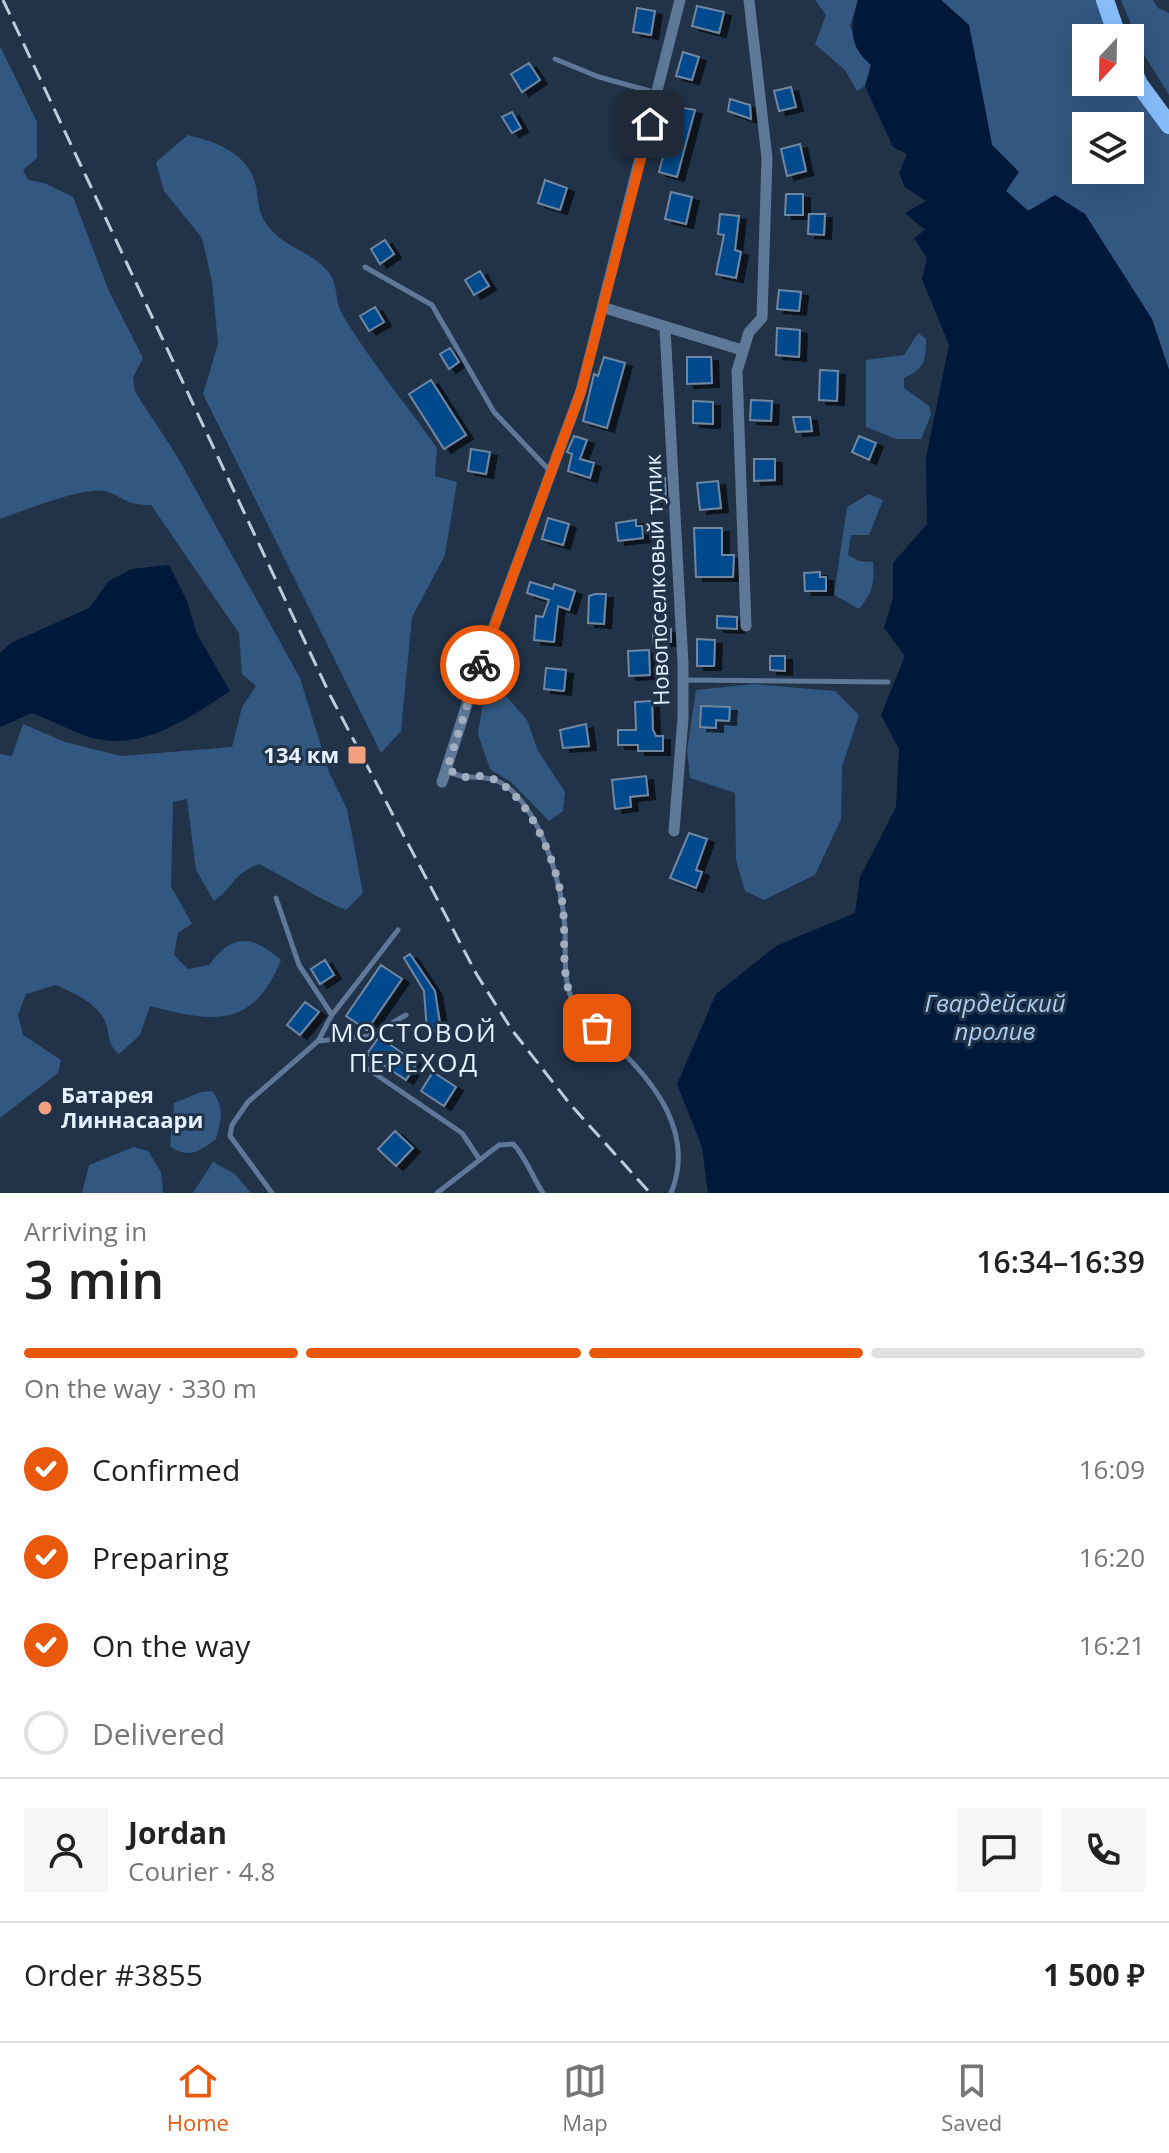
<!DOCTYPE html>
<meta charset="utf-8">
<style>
:root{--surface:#fff;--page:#f6f6f6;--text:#222;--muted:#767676;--line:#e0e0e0;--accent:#ea580c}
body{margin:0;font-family:"Open Sans",sans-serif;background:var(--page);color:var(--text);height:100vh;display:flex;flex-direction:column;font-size:30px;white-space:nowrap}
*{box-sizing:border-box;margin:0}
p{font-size:26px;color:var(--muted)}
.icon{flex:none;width:44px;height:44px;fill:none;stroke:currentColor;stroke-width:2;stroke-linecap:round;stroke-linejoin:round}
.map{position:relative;height:1193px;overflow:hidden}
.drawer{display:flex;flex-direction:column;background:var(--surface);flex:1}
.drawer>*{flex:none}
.needle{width:52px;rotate:202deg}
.tools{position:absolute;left:1072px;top:24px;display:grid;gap:16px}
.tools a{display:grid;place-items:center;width:72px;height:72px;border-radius:0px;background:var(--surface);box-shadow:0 8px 32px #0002;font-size:40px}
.pin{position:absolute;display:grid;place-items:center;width:68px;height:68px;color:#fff;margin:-34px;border-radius:16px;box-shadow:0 4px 12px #0006}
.courier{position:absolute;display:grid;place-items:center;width:80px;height:80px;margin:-40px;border:6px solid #ea580c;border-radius:50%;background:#fff;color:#222;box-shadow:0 2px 10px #0007}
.headline em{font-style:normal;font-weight:600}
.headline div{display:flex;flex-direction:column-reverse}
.headline{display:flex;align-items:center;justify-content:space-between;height:136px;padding:0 24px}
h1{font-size:52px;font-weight:600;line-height:60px}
.bar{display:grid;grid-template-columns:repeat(4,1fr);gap:12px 8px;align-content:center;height:96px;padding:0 24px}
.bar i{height:10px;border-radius:6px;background:var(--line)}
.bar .current{background:var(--accent)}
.bar p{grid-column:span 4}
.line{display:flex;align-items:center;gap:20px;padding:0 24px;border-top:2px solid var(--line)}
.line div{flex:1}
.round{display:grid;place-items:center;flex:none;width:84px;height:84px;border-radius:0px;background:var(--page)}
ol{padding:0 24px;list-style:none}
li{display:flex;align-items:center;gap:24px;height:88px}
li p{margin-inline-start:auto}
li .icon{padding:8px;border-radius:50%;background:var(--accent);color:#fff;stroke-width:4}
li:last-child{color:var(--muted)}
li i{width:44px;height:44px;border:4px solid var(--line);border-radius:50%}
.menu{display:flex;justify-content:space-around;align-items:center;height:112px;border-top:2px solid var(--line);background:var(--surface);font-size:22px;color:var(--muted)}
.menu a{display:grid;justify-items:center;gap:4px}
.menu .current{color:var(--accent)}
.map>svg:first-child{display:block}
.green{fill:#325781;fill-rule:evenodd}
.water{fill:#00183a}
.building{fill:#044a8c;stroke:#7186a0;stroke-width:2;filter:url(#shadow)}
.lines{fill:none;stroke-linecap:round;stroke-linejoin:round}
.service{stroke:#5f7897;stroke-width:5}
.minor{stroke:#5f7897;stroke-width:11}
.primary{stroke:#88bdfc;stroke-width:18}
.rail{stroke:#becbdb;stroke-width:3;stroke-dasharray:16 8;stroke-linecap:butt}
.done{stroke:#a0aebf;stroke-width:8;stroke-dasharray:0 14.4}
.route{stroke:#ea580c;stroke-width:10}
.poi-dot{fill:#f2a07f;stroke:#213349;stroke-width:3}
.labels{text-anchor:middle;stroke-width:6;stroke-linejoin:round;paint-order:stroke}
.street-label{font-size:22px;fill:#e5f1ff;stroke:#213349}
.poi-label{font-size:22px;font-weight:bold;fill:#e5f1ff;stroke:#213349;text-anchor:end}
.water-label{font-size:24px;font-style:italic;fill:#adccf1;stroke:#213349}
.quarter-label{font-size:26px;letter-spacing:2px;fill:#e5f1ff;stroke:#213349}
</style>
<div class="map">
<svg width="1169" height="1193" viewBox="0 0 1169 1193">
<defs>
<filter id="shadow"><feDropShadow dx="7" dy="4" stdDeviation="0" flood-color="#0009"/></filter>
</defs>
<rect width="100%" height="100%" fill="#213349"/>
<path class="green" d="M815 0H858L850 26 871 65 865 86 857 91 845 70 815 44 826 15Z
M941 0H1099L1113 38H1086V82H1130L1169 134V370L1152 319 1006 191 1018 172 992 145 969 25ZM1086 126H1130V170H1086Z
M1121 0H1153L1158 8 1169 13V95L1143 53Z
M0 46 37 122V158L23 170 28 180 44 183 73 197 109 291 143 358 133 377 135 392 177 456 300 678 329 772 347 809 363 893 346 910C315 897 289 879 259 864 232 874 236 885 214 901L196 870 187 799 173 802 171 886 192 924 178 933 174 955 188 969 209 965C233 933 252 935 281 960 253 1030 211 1022 150 1006L140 1035 119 1054C106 1044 111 1033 104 1019 94 1001 73 993 56 985L26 994 18 1015 23 1035 61 1060 58 1073 0 1118V754L12 756 23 724 65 742 121 756 232 747 242 707 256 686 242 674 239 633 151 505C122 505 123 495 104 491 83 487 22 511 0 519Z
M188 135C217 142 250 154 256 187 259 203 258 213 268 226 285 249 313 251 330 274 338 285 335 302 342 314 370 361 406 404 437 448L435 476 457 482 445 555 412 617 401 731 381 753 203 394 218 344 212 281 202 238 164 191 156 162Z
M918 333 926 339C926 361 924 369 904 378V388L929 406 931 415 921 439H896L866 427V360L904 355Z
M869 494 883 500 869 535H851L848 555 859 561 873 562C875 583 872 593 859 609L834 595 847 507Z
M503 648 517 666 506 696 527 720 538 751 565 792 563 811 549 821 511 782 490 769 478 734 486 683Z
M754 684 835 691 859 715 842 767 841 819 815 875 764 900 745 891 736 860 735 793 690 778 687 750 696 690Z
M212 1091C225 1108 221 1119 216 1139 199 1152 188 1159 170 1146L174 1103 201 1092Z
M134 1147 148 1151 161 1172 163 1193H82L89 1165Z
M213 1162 235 1174 251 1193H193Z"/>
<path class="water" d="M858 0H941L969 25 992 145 1019 172 1006 191 1028 211 1055 195 1085 214 1152 319 1169 370V1193H708L702 1147 677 1084 716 994 776 946 855 913 860 877 896 807 899 749 881 715 905 656 884 628 893 598V563L927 524 926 458 949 345 922 279 927 258 914 238 925 230 905 213 926 201 905 187 899 173 907 154 893 147 865 86 871 65C848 46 850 26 858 0Z
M169 565 187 601 197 634 230 691C186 720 138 755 83 735 66 728 50 720 32 713L0 727V653L11 643 89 608 109 581 131 569Z"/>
<path class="building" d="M697 6 724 12 719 33 692 26Z
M637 8 655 11 651 35 633 32Z
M683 52 699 57 692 80 676 76Z
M529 63 540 80 522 92 511 74Z
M791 87 796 107 779 111 774 91Z
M730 99 750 105 751 119 728 111Z
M671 106 695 110 677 177 659 172 668 138H665Z
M512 112 521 128 512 133 502 117Z
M800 144 806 171 787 176 781 149Z
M545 180 567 188 560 210 538 203Z
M671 192 692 197 686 224 665 219Z
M786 194H803V215H785Z
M720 214 739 216 735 250 741 252 736 278 716 274 724 235 718 234Z
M809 214H825L824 235 808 234Z
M385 240 394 254 380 264 371 249Z
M480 271 489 286 474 295 465 280Z
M779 290 801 292 799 311 777 309Z
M375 307 384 322 369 331 360 316Z
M777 328 800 330 799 357 776 355Z
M450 348 459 362 449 369 440 354Z
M604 357 625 363 607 428 583 421 594 374 598 376Z
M687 357H711L712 383 687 384Z
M820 370 838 371 837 401 819 400Z
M431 380 466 435 444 449 409 394Z
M751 400 772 401 771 421 750 420Z
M693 401 713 402V424L693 423Z
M793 417H810L812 431 796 432Z
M574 436 587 440 580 459 594 463 590 478 568 471 572 454 567 452Z
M859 436 876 443 869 460 852 452Z
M471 449 490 452 486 474 468 471Z
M754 459H775V480L754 481Z
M665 478 666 501 655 503 652 480Z
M718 481 721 508 700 510 697 483Z
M548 518 569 524 563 545 542 539Z
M636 520V526H642L643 538 618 541 616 523Z
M694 528H722V555H734L733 577H696Z
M820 572V577H826V591H805L804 573Z
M530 582 553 589 554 584 575 591 569 610 558 606 554 642 534 640 536 616 543 617 549 600 527 593Z
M595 594H606L604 624 588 623 589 596Z
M717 616 737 617V629L717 628Z
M671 629V642H653V630Z
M697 639 715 640 714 666H697Z
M649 650 650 675 629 676 628 651Z
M770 656H785V671L770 670Z
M546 668 566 670 564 691 544 689Z
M652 701 653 730 656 736H663V751H638V745H618V730H636L635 702Z
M701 706 730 707 729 721 716 720V728L700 727Z
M586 724 589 746 563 748 560 730Z
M646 776 648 795 630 797 631 807 615 809 612 780Z
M689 833 707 839 696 870 702 872 696 888 670 878Z
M410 954 435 991 441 1030 427 1031 424 991 404 958Z
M325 960 334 975 320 984 311 969Z
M381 965 402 979 367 1030 346 1016Z
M305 1002 319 1012 300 1035 287 1025Z
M379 1037 417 1063 406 1080 367 1054Z
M433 1072 456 1087 444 1106 421 1091Z
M395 1131 413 1148 396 1166 378 1149Z"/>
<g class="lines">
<path class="service" d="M555 59 599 77 657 93
M365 267 432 305 494 412 549 470
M684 680 888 682
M448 770C469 786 491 765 518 797 546 830 562 886 565 928 566 954 562 983 575 1006 584 1020 599 1029 610 1040 653 1080 696 1132 671 1193
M276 898 299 965 332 1015
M319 1041 369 1036 406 1015
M368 1069 462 1133 480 1160
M272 1193 230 1136 232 1125 248 1102 318 1041 332 1015 398 930
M437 1193 499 1145 513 1144C523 1152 534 1180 543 1193"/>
<path class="minor" d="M605 308 742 350
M665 328 683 664V718L674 831
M746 626 737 371 749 332 762 318 767 158 749 0
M442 782 479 667 581 391 680 0"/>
<path class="primary" d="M1105 0 1118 38
M1130 64 1139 84 1169 125"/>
<path class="rail" d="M3 0 330 695 477 975 512 1030 570 1104 650 1193"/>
</g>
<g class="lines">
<path class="done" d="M480 665 447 769 462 777C473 777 480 774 491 778 530 793 560 870 563 909 566 937 561 968 570 995 575 1009 586 1018 597 1028"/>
<path class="route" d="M480 665 581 391 650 124"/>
</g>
<g class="poi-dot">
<rect x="347" y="745" width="20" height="20" rx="4"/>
<circle cx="45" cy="1108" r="8"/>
</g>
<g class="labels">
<g class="street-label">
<text transform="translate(657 580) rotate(-92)" y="8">Новопоселковый тупик</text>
</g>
<g class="poi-label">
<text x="339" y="763">134 км</text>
<text x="61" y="1103" text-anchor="start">Батарея<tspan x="61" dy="25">Линнасаари</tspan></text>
</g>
<g class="water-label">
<text x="995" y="1012">Гвардейский<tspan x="995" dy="28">пролив</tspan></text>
</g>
<g class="quarter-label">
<text x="414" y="1042">МОСТОВОЙ<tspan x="414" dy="30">ПЕРЕХОД</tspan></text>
</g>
</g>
</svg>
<div class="tools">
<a><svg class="needle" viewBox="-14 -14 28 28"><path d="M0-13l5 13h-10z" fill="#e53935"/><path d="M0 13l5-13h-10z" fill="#767676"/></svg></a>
<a><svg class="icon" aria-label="layers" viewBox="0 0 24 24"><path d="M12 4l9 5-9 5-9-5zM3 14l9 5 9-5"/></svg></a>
</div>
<div class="pin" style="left:597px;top:1028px;background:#ea580c"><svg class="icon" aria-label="bag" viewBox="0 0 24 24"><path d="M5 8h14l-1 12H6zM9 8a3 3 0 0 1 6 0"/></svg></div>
<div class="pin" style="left:650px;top:124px;background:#1f2937"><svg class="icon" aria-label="home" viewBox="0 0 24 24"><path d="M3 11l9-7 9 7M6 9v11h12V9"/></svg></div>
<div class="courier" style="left:480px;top:665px"><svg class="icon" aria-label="bike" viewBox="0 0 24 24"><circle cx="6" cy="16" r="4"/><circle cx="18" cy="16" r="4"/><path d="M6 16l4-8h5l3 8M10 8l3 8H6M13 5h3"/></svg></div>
</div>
<section class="drawer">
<div class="headline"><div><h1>3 min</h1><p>Arriving in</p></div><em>16:34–16:39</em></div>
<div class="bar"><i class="current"></i><i class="current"></i><i class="current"></i><i></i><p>On the way · 330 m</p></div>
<ol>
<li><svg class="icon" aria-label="check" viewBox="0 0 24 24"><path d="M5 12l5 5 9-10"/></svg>Confirmed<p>16:09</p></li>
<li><svg class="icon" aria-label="check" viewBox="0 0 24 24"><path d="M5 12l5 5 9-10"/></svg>Preparing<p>16:20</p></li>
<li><svg class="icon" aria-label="check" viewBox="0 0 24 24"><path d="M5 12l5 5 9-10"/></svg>On the way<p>16:21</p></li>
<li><i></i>Delivered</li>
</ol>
<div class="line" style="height:144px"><a class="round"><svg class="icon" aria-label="person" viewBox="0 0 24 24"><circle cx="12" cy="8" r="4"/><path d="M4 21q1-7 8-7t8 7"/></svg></a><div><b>Jordan</b><p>Courier · 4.8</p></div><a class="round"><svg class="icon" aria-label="chat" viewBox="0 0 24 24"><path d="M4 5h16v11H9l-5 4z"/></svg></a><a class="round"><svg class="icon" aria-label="phone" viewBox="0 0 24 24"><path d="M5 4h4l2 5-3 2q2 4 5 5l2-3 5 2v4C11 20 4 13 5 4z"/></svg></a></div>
<div class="line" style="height:104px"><div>Order #3855</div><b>1 500 ₽</b></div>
</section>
<nav class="menu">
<a class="current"><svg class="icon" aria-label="home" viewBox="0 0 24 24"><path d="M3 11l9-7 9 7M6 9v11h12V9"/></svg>Home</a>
<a><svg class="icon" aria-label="map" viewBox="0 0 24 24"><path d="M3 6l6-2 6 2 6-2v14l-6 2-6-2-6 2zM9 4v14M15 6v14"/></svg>Map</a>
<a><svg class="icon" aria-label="saved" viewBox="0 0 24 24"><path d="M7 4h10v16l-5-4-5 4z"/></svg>Saved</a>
</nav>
